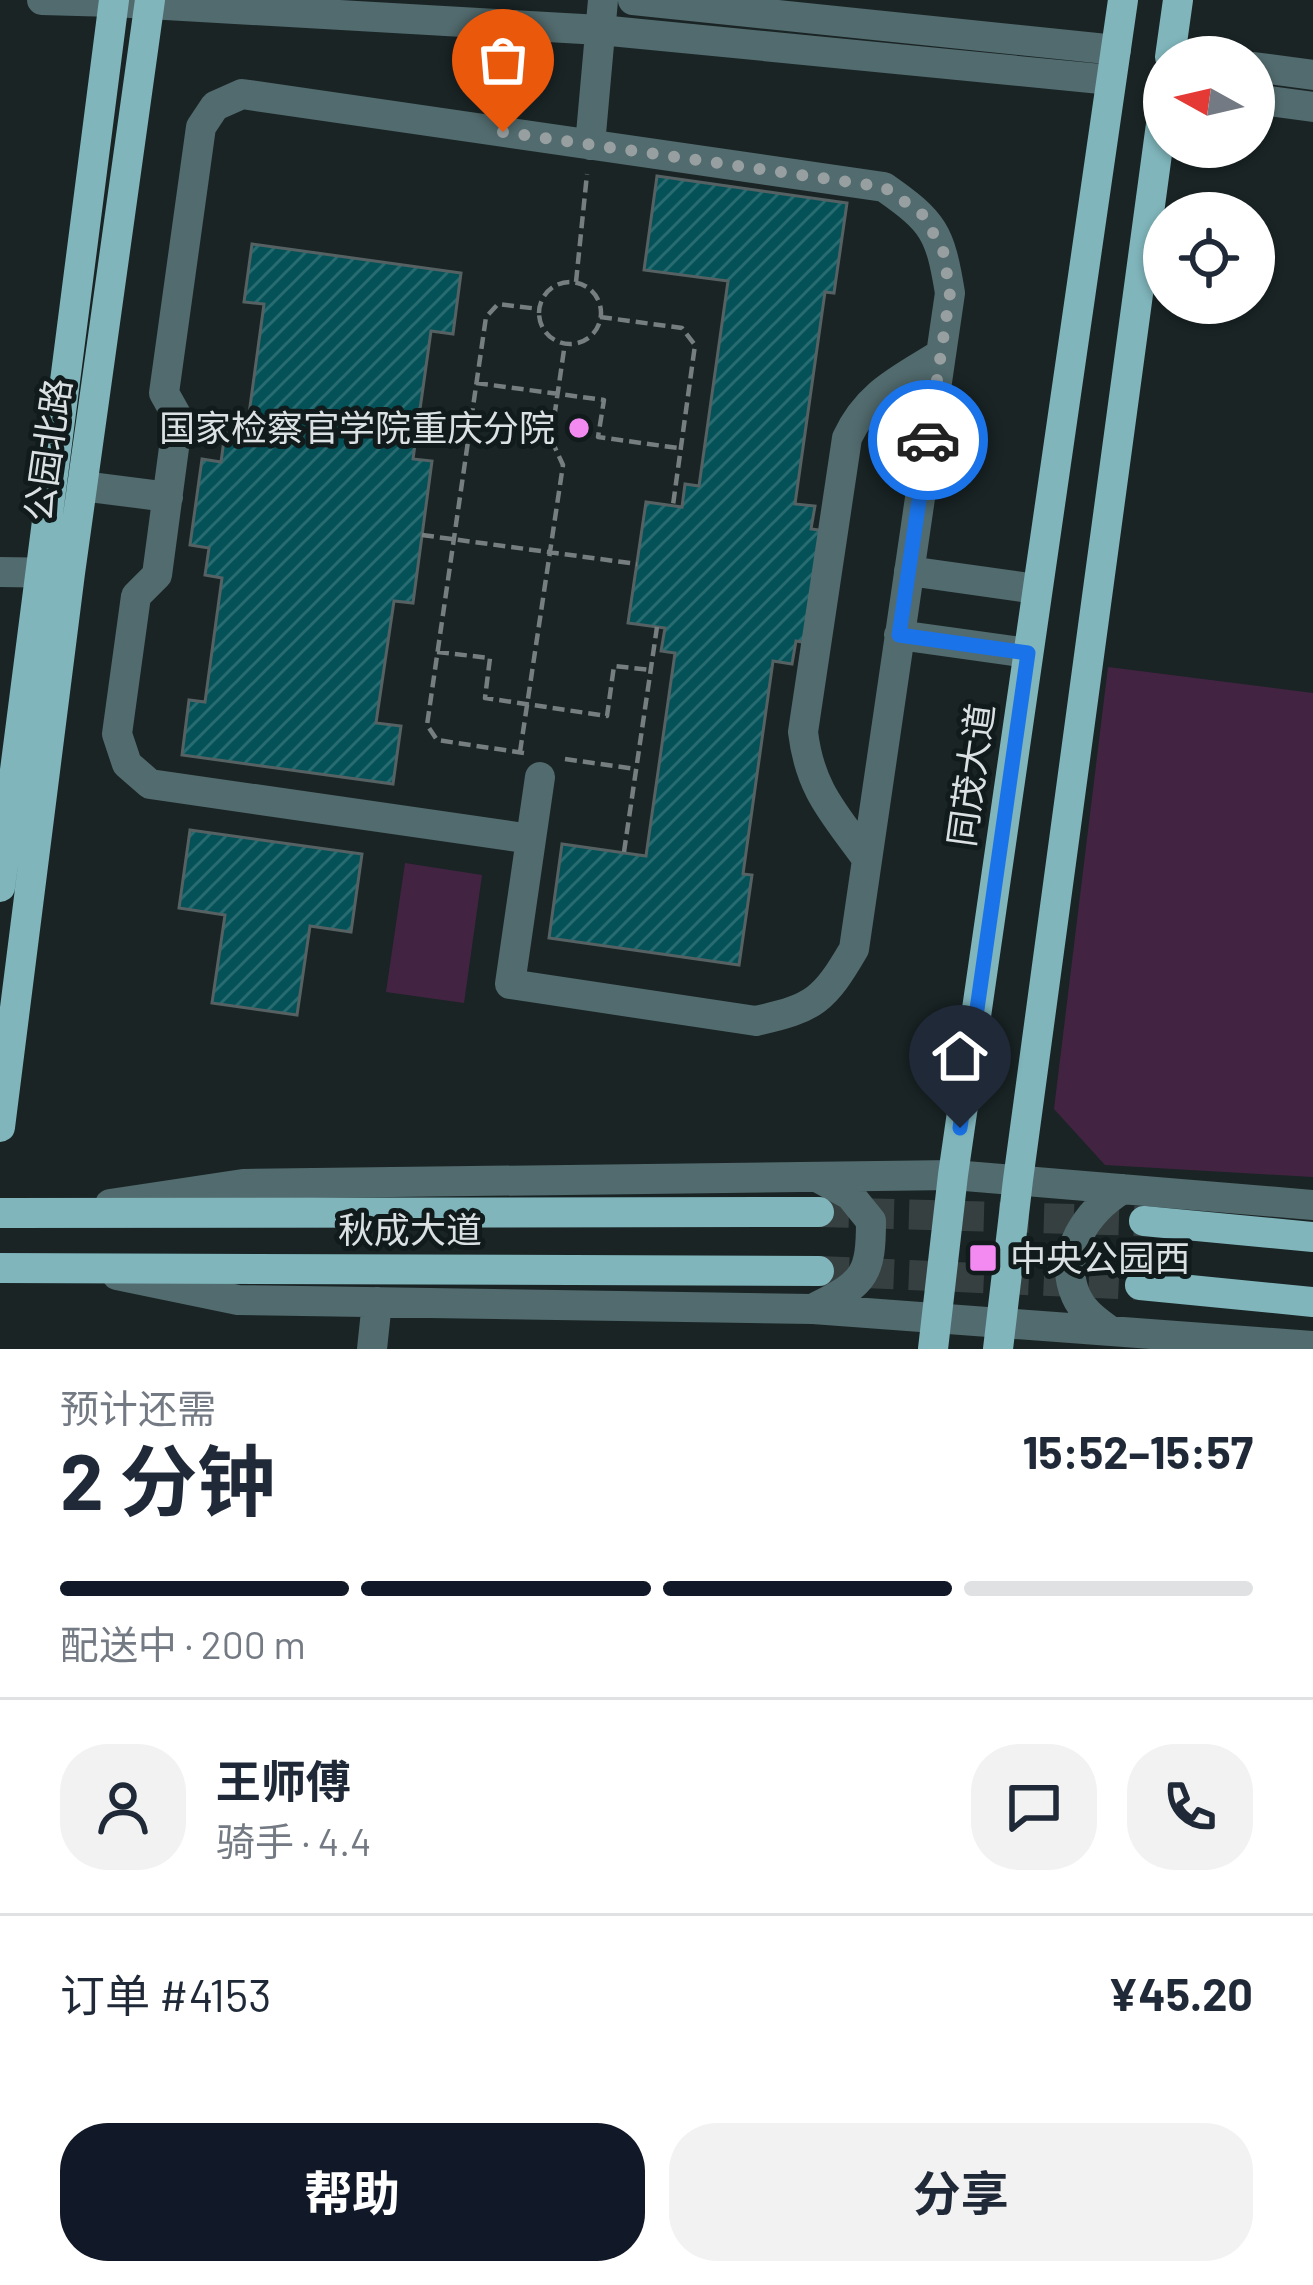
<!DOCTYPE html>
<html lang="zh">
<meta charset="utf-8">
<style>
:root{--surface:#fff;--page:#f2f2f3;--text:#1f2937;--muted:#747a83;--line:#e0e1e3;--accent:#111827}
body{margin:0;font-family:Barlow,"Noto Sans SC",sans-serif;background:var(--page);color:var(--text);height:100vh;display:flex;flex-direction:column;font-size:45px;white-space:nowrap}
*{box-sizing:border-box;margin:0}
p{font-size:39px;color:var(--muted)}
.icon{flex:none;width:66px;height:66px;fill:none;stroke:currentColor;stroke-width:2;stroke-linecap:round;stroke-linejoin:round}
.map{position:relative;height:1349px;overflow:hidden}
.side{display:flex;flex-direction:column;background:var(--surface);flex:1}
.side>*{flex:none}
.needle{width:78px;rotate:278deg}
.buttons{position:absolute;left:1143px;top:36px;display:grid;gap:24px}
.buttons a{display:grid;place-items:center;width:132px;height:132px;border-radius:50%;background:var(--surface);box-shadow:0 3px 9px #0004;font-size:60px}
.pin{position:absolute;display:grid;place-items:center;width:102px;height:102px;color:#fff;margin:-123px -51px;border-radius:50% 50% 50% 0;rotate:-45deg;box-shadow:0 0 12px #0007}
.pin .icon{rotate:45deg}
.courier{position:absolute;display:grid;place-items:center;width:120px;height:120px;margin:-60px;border:9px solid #1a73e8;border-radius:50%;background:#fff;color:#222;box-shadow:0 3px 15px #0007}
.overview em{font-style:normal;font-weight:700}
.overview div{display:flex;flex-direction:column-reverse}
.overview{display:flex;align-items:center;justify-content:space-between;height:204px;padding:0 60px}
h1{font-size:78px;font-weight:700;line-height:90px}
.bar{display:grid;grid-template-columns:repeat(4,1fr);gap:18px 12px;align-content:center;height:144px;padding:0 60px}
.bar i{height:15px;border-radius:9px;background:var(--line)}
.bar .current{background:var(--accent)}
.bar p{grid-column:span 4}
.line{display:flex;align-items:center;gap:30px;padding:0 60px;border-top:3px solid var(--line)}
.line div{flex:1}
.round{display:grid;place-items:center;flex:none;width:126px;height:126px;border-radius:48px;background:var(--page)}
.button{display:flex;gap:24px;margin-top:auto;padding:24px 60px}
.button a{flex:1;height:138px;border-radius:48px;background:var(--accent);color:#fff;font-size:48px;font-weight:700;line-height:138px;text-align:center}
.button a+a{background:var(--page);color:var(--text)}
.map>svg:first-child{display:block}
.park{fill:#422442}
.building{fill:url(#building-hatch);stroke:#556162;stroke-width:3}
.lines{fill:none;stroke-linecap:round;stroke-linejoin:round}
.major-tunnel{stroke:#374041;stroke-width:30;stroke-dasharray:30 15;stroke-linecap:butt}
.path{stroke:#767e7f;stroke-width:4.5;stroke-dasharray:12 6;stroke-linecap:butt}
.minor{stroke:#526b6e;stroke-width:30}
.major{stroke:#7fb5bb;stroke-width:30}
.done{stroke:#979fa0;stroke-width:12;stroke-dasharray:0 21.6}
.route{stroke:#1a73e8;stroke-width:15}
.poi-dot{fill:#f38af2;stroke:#111b1c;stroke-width:4.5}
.labels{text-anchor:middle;stroke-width:10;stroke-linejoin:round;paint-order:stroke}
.poi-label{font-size:36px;fill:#dbe1e2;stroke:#111b1c;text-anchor:end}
.street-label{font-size:36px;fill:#dbe1e2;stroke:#111b1c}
</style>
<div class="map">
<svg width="1313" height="1349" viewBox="0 0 1313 1349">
<defs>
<pattern id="building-hatch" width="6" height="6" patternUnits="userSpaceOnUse" patternTransform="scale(3)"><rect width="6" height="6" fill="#045258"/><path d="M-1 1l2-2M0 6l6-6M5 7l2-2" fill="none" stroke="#286b70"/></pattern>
</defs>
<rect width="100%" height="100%" fill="#1a2425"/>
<path class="park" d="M1108 667 1313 693V1177L1105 1165 1054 1109Z
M405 863 482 875 464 1003 386 992Z"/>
<path class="building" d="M657 176 847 203 834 293 825 292 795 504 815 506 811 529 843 533 827 646 796 641 792 664 773 661 743 874 752 875 739 965 549 938 562 844 646 856 675 653 661 651 665 628 628 623 646 502 682 507 685 484 699 486 728 281 644 270Z
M252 244 461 273 453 334 431 331 413 459 432 461 413 603 394 601 376 723 401 726 393 784 182 755 189 700 205 702 222 578 205 575 209 548 190 545 202 459 221 462 225 433 246 436 264 304 244 302Z
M190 830 362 854 351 932 310 926 297 1015 212 1003 225 915 179 908Z"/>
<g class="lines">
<path class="major-tunnel" d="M819 1212 1144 1221
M819 1271 1140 1285"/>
<path class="path" d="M576 282 587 174
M539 313a31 31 0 1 1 62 0a31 31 0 1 1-62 0Z
M600 317 682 328 695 345 673 505
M476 383 604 400 598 437 678 448
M422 535 637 564
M437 652 490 658 485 698 607 716 614 666 650 670
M520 752 563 465 551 439 565 343
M524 753 437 740 427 725 486 317 498 304 539 309
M565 759 636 769
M624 852 657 627"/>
<path class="minor" d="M42 0 114 2 600 30 1111 80
M633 0 1116 50
M1254 67 1313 75
M242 94 884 187C934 222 940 232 950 293L854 949C824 1000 815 1008 756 1021L510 984 531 839 150 784 127 764 117 734 136 596 157 575 178 418 164 393 201 127 215 106Z
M1254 99 1313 107
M590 145 603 0
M82 486 168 497
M909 571 1037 589
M0 572 66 573
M899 635 1028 653
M531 839 540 777
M867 859C834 813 810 790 803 732L847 438C868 393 900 380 941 354
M110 1204 243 1184 953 1175 1313 1205
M117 1275 238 1300 813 1309 1313 1346
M818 1306C865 1283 871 1273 871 1221L850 1195 819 1178
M1110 1331C1097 1321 1083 1312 1076 1296 1057 1253 1088 1210 1123 1189
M372 1349 377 1302"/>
<path class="major" d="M1170 57 1178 0
M0 887 114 0
M0 1127 70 573 150 0
M0 1213 819 1212
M1144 1221 1313 1237
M0 1268 819 1271
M1140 1285 1313 1302
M933 1349 953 1175 1123 0
M998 1349 1018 1180 1164 102"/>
</g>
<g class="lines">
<path class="done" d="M503 132 884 187 922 214 943 250 950 293 928 440"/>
<path class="route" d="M928 440 899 635 1028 653 960 1128"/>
</g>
<g class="poi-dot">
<circle cx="579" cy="428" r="12"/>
<rect x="968" y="1243" width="30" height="30" rx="6"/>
</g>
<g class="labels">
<g class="poi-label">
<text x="555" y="441">国家检察官学院重庆分院</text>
<text x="1010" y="1271" text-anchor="start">中央公园西</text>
</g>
<g class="street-label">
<text transform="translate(48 450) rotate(-82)" y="13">公园北路</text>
<text transform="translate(971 775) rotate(-82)" y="13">同茂大道</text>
<text x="410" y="1243">秋成大道</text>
</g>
</g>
</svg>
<div class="buttons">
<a><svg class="needle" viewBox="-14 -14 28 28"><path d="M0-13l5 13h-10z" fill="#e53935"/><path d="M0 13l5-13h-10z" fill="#747a83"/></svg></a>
<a><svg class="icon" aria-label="locate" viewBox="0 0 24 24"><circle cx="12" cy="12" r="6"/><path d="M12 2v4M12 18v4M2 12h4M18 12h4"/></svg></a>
</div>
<div class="pin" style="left:503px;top:132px;background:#ea580c"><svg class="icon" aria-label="bag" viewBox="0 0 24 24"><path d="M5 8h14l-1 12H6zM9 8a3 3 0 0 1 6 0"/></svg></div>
<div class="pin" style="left:960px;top:1128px;background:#1f2937"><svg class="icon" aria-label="home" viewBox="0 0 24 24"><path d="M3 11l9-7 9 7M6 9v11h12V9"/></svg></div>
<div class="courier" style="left:928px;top:440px"><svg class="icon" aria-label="car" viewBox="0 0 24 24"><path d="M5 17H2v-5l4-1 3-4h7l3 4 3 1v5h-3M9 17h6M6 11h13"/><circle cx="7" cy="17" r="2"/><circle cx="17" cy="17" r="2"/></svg></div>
</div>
<section class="side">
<div class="overview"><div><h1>2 分钟</h1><p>预计还需</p></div><em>15:52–15:57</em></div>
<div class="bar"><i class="current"></i><i class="current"></i><i class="current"></i><i></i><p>配送中 · 200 m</p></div>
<div class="line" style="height:216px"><a class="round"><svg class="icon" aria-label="person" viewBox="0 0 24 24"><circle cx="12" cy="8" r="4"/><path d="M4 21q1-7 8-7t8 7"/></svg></a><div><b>王师傅</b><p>骑手 · 4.4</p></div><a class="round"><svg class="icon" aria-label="chat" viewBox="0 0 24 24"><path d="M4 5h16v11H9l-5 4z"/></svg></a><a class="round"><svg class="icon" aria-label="phone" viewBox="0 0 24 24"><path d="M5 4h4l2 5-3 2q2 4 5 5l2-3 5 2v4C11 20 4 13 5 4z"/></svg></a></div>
<div class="line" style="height:156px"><div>订单 #4153</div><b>¥45.20</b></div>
<div class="button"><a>帮助</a><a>分享</a></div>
</section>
